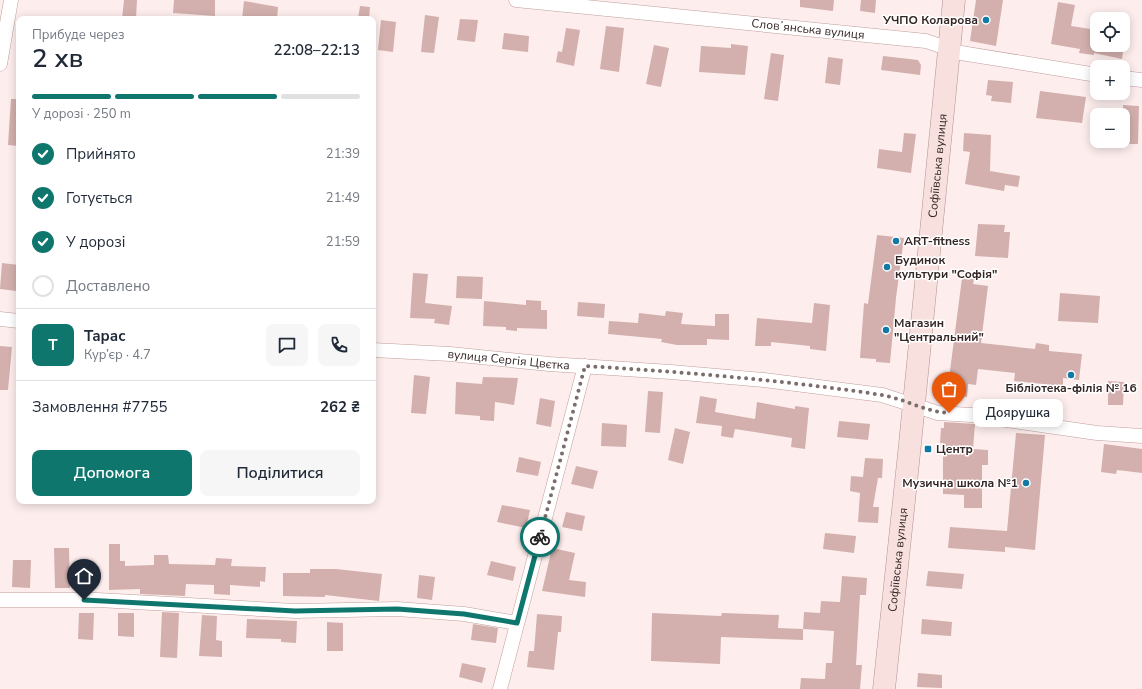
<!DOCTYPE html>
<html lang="uk">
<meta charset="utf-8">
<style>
:root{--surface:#fff;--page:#f6f6f7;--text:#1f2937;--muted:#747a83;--line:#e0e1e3;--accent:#0f766e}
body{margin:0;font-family:"Nunito Sans",sans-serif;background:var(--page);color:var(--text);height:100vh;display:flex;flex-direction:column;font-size:15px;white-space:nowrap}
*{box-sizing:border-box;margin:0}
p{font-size:13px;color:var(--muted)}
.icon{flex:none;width:22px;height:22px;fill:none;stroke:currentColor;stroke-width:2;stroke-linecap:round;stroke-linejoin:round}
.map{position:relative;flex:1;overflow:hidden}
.side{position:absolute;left:16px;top:16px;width:360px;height:488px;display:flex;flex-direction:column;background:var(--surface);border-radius:8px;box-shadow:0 2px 10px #0003}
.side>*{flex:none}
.buttons{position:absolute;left:1090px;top:12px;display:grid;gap:8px}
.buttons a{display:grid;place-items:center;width:40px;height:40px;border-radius:8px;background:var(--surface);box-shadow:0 2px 10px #0003;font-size:20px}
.pin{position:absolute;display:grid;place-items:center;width:34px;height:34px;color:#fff;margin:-41px -17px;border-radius:50% 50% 50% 0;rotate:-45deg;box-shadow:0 0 4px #0007}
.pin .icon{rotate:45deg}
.courier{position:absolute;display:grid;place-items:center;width:40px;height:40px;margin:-20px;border:3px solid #0f766e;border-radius:50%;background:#fff;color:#222;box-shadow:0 1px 5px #0007}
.bubble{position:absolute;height:28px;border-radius:8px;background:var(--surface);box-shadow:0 2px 10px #0003;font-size:13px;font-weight:600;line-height:28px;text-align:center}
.headline em{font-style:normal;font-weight:600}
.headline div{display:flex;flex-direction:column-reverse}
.headline{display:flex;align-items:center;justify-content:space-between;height:68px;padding:0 16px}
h1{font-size:26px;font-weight:600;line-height:30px}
.bar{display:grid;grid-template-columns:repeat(4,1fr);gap:6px 4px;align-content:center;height:48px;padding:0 16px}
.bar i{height:5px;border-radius:3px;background:var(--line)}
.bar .current{background:var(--accent)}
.bar p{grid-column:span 4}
.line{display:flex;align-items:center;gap:10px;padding:0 16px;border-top:1px solid var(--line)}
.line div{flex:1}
.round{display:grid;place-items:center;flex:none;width:42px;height:42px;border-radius:8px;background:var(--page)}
ol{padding:0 16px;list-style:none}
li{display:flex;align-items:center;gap:12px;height:44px}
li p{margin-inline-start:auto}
li .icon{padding:4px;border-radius:50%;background:var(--accent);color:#fff;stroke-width:4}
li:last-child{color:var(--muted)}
li i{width:22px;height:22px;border:2px solid var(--line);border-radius:50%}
.primary-button{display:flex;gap:8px;margin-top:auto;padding:8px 16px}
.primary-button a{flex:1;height:46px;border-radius:8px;background:var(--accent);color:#fff;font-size:16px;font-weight:600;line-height:46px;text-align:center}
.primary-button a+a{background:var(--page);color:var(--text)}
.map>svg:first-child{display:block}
.building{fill:#d3b0ad}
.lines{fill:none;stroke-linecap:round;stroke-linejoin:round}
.street-casing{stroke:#c09e9b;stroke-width:15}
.primary-casing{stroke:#b0928f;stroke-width:23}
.street{stroke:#fff;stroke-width:14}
.primary{stroke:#f8e0de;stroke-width:22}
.done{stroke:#7a6d6c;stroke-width:4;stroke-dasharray:0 7.2}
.route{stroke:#0f766e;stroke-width:5}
.poi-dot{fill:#1079a4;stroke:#fff;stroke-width:1.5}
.labels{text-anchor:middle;stroke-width:3;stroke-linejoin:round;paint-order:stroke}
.poi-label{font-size:12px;font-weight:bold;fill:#342726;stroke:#fff;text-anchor:start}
.street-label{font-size:12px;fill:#342726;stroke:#fff}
</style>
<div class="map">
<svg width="1142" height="689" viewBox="0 0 1142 689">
<rect width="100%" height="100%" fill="#fdeeed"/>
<path class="building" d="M124 0H137L136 19H122Z
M174 0H215V16L173 13Z
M800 0H834L833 11 800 7Z
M861 0H876L875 13 860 11Z
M976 0H1003L996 46 970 41Z
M244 1 278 7 277 19H242Z
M1058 2 1075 5 1071 26 1097 30V45H1124L1122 59 1094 53V55L1079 53 1080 49 1051 44Z
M360 6 370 7 369 19H358Z
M425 15 439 17 434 53 421 52Z
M460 19 478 20 475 42 457 40Z
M381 20 396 22 393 52 378 50Z
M606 26 624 28 619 72 600 69Z
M566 28 580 30 574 66 556 62 558 51 562 52Z
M504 33 529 36 528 52 502 49Z
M731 44 748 46 745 75 699 72 701 46 731 48Z
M654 45 669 48 661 87 646 84Z
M771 53 784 55 778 101 764 99Z
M883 56 918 60 921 65 920 75 881 70Z
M828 57 843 59 840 85 825 83Z
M988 80 1013 82 1011 103 991 101 992 96 986 95Z
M1040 91 1086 97 1082 123 1036 118Z
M11 99H19V146L8 145Z
M1123 105 1139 106 1138 144H1123Z
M904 133 916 134 911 173 877 168 879 149 902 152Z
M964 133 991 135 990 171 1020 176 1018 187 1005 185 1004 191 965 184 970 152 963 151Z
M978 224 1005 225 1004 232H1010L1008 258 975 256Z
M877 235 904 238 896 298 890 363 876 362V359L860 358 864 303 868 304Z
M2 263 19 265 16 291 0 289Z
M413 273 428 274 425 303 452 306 449 325 434 323 435 319 410 318Z
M457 276 483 277 482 299 456 298Z
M962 278 974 279 973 284 988 286 981 343 1035 349 1036 343 1049 345V351L1082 354 1079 380 1063 378V386L1014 381 1015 373 978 369 976 385 968 384 967 397 947 394Z
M1060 293 1100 296 1098 323 1058 321Z
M526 300 541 301V310H547V329L517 328V331L506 330V327L483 326 484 301 526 305Z
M578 302 605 304 604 318 577 316Z
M814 303 830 305 826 351 810 349V346L771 342V346H755L757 318 812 323Z
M666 311 683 313 681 324 715 326V314H729V340L707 339V345H677L661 342 662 339 608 334 609 321 638 323 639 313 665 316Z
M0 346 12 347 8 390H0Z
M414 375 430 377 426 414 411 413Z
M483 377 518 378 514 405 495 402 494 421 480 420V416L455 414 456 382 482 384Z
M1108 381 1124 382 1123 405H1108Z
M648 391 663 392 660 433 645 432Z
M700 396 717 399 715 412 755 419 757 402 795 409V406L809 408 805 449 791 447 792 438 735 429 733 438 721 436 722 426 696 423Z
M540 398 555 401 551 427 536 424Z
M839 421 870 424 868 440 837 437Z
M944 422 975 424 973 449 988 450V465H982V508H964V495L943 494V443H940L941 428H944Z
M602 423 627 425 626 447 601 446Z
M675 428 690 432 683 464 668 460Z
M1016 433 1045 435 1035 550 1005 547V552L948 548 950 527 1007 531Z
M1104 444 1142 449V473L1117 470 1116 474 1101 472Z
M519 457 541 462 538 476 516 472Z
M865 458 883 459 882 478H878L873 507H879L878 523 858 522 860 493 850 491 851 476 863 477Z
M576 466 598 471 593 489 571 484Z
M502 505 530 510 526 528 497 522Z
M566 512 585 516 582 531 562 527Z
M825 533 856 536 854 553 823 549Z
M109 544H120V561H125V566L154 565V555H168L169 564 215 565 216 558 232 559 231 566 266 567 265 582 260 581V587L230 585V595L214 594V585L186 584 185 596 140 594V589L109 590Z
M54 548H69L70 588H55Z
M552 548 575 553 569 580 586 582 585 597 542 591Z
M13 560H31L30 588 12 587Z
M491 561 516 567 513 581 487 575Z
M310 569H336L382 574 379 601 325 595V597L283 596V573H310Z
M928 571 964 574 962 589 926 586Z
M419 575 435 577 432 600 417 598Z
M842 576 867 578 866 595H860L856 665H862L860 689H800L801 678 825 679 826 663H832L834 631 803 629 804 612 820 613 821 601 840 602Z
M162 612 179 613 177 658 160 657Z
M79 613H94L93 640 78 639Z
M118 613H134V637L118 636Z
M652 613 721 616 722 613 779 615 778 628 803 629V640L721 637 720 664 651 661Z
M537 614 562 616 561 632H558L554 670 527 667 529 651H534Z
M202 615 217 616 216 640 222 641V657L199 656Z
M247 619 297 621 296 643 281 642V639L246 638Z
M922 619 952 622 951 636 921 634Z
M327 622 343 623V651H327Z
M473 624 498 628 496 643 471 640Z
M462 663 486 668 482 683 459 677Z
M918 673 942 675V688L917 687Z"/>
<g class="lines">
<defs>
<g id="street">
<path d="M516 0 926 41 961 53 1097 75"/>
<path d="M0 64 11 0"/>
<path d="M1123 78 1142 80"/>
<path d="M0 319 19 321"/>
<path id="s1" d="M373 350 450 354 549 364 671 372 764 380 882 395 938 413 971 415 1097 433 1142 436"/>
<path d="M0 600H98L295 611 397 609 464 614 517 623"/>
<path d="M500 689 585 366"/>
</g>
<g id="primary">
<path id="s2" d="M884 689 910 444 954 0"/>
</g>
</defs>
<use href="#street" class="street-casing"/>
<use href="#primary" class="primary-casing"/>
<use href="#street" class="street"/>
<use href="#primary" class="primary"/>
</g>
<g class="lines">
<path class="done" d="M540 537 585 366C684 372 783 380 882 395 905 399 926 412 949 413"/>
<path class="route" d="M84 600 295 611 397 609 464 614 517 623 540 537"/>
</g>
<g class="poi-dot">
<circle cx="986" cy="20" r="4"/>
<circle cx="896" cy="241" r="4"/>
<circle cx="887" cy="267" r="4"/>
<circle cx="886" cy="330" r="4"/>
<circle cx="1071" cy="375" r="4"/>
<rect x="924" y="445" width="8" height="8" rx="2"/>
<circle cx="1026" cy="483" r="4"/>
</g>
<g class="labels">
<g class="poi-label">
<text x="978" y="24" text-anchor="end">УЧПО Коларова</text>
<text x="904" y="245">ART-fitness</text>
<text x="895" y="264">Будинок<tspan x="895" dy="14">культури "Софія"</tspan></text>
<text x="894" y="327">Магазин<tspan x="894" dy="14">"Центральний"</tspan></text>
<text x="1071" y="392" text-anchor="middle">Бібліотека-філія № 16</text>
<text x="936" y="453">Центр</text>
<text x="1018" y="487" text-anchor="end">Музична школа №1</text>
</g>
<g class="street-label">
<text transform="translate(808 29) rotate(6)" y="4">Словʼянська вулиця</text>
<text dy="4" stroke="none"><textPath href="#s2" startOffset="526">Софіївська вулиця</textPath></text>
<text dy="4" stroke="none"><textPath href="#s1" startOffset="136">вулиця Сергія Цвєтка</textPath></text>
<text dy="4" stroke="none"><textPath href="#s2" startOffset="130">Софіївська вулиця</textPath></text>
</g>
</g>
</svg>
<div class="buttons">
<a><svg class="icon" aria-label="locate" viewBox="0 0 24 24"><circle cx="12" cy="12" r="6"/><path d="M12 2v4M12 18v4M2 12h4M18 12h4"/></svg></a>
<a>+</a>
<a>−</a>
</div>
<div class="pin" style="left:949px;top:413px;background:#ea580c"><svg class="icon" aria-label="bag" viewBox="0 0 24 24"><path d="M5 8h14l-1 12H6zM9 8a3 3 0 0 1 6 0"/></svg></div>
<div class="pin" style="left:84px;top:600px;background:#1f2937"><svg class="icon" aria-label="home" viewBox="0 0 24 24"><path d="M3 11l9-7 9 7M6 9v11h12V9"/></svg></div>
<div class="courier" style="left:540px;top:537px"><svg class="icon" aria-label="bike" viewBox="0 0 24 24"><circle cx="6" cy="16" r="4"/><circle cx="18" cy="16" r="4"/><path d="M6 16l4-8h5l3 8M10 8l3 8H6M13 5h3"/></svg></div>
<div class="bubble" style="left:973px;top:399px;width:90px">Доярушка</div>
<section class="side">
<div class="headline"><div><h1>2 хв</h1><p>Прибуде через</p></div><em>22:08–22:13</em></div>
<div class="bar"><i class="current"></i><i class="current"></i><i class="current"></i><i></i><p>У дорозі · 250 m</p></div>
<ol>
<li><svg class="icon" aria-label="check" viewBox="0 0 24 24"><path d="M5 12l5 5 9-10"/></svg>Прийнято<p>21:39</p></li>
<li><svg class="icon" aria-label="check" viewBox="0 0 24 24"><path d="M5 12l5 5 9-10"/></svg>Готується<p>21:49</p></li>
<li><svg class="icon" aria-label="check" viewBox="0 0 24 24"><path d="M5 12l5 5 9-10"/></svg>У дорозі<p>21:59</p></li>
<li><i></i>Доставлено</li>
</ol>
<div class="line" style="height:72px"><b class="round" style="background:var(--accent);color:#fff">Т</b><div><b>Тарас</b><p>Кур’єр · 4.7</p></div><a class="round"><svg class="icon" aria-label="chat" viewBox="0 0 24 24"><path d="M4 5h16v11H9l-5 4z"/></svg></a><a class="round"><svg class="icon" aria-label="phone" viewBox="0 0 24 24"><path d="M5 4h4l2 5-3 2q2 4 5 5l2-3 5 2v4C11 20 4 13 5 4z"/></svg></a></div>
<div class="line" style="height:52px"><div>Замовлення #7755</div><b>262 ₴</b></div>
<div class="primary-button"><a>Допомога</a><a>Поділитися</a></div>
</section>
</div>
